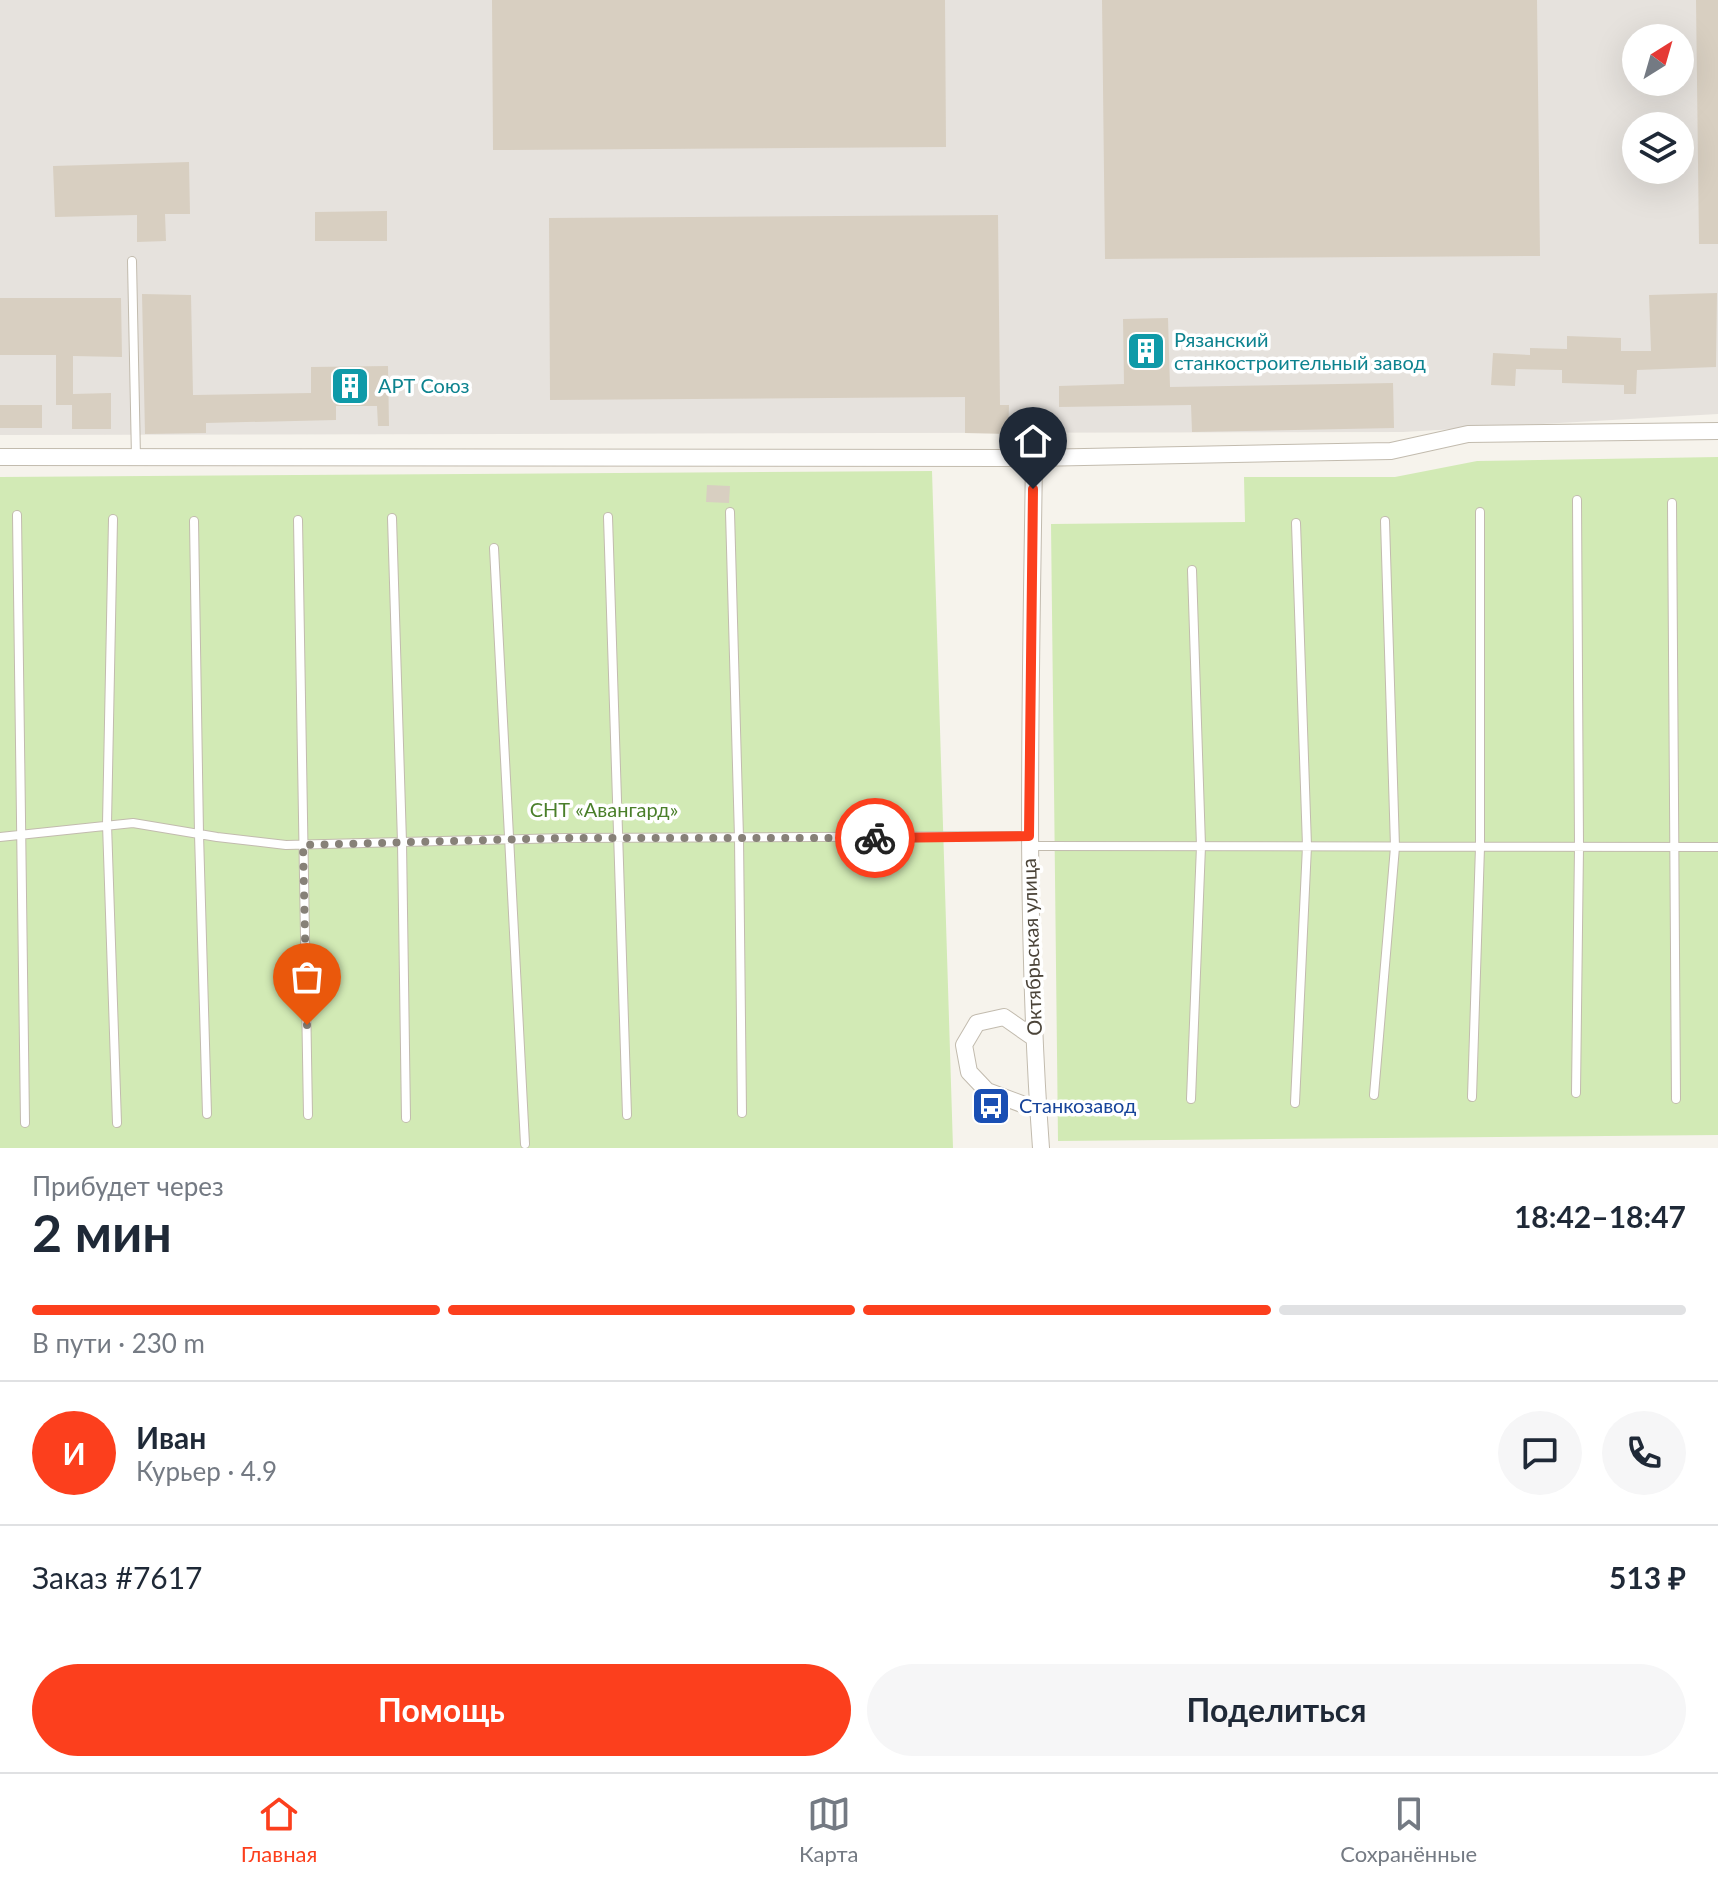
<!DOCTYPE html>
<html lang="ru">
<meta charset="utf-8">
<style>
:root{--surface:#fff;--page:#f6f6f7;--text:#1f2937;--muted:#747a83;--line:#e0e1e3;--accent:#fc3f1d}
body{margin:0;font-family:Lato,sans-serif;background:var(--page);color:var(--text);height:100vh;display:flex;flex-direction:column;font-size:30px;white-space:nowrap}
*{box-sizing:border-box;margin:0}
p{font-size:26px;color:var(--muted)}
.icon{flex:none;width:44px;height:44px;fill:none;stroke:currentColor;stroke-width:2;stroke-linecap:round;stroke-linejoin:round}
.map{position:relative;height:1148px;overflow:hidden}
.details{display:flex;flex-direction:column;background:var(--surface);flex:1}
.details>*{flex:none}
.needle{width:52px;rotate:37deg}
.fabs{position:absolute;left:1622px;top:24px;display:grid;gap:16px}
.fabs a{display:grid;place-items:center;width:72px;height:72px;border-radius:50%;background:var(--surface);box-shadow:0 8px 32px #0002;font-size:40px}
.pin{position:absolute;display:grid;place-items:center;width:68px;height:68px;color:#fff;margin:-82px -34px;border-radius:50% 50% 50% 0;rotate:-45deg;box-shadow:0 0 8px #0007}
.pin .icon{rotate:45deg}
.courier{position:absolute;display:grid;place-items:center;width:80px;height:80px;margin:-40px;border:6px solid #fc3f1d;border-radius:50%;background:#fff;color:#222;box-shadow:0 2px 10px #0007}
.overview em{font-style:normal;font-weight:700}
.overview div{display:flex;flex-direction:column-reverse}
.overview{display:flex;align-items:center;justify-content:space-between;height:136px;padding:0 32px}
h1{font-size:52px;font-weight:700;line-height:60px}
.bar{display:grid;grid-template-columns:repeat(4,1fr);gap:12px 8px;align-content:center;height:96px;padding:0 32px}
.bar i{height:10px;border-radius:6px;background:var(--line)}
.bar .current{background:var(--accent)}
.bar p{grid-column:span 4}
.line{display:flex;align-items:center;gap:20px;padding:0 32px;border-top:2px solid var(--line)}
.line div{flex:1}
.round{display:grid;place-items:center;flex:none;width:84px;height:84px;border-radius:42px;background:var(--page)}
.button{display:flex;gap:16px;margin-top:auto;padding:16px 32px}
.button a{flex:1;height:92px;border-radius:48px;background:var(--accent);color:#fff;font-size:32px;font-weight:700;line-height:92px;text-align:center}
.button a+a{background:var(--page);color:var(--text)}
.dock{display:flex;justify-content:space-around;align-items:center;height:112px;border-top:2px solid var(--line);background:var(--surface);font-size:22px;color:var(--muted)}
.dock a{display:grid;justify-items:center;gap:4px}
.dock .current{color:var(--accent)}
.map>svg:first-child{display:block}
.industrial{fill:#e6e2dd;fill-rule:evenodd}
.green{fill:#d2eab5}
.building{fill:#d8cfc1}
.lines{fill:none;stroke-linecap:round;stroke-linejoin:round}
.service-casing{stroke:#c2bbae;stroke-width:10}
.minor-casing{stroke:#c2bbae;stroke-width:18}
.service{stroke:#fff;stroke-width:8}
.minor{stroke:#fff;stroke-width:16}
.done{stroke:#878178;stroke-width:8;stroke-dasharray:0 14.4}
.route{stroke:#fc3f1d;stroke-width:10}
.labels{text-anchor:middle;stroke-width:7;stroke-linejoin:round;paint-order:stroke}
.culture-label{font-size:20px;fill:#0d838f;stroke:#fff;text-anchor:start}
.park-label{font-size:20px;fill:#4a7f2a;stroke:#fff}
.street-label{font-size:20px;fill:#4b4439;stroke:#fff}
.transit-label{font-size:20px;fill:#164399;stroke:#fff;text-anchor:start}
</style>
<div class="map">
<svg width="1718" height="1148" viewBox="0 0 1718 1148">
<rect width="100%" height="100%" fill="#f6f3ec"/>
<path class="industrial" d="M0 0H1718V414L1403 432 0 435ZM1636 38H1680V82H1636ZM1636 126H1680V170H1636Z"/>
<path class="green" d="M1718 457V1135L1058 1141 1051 524 1245 522 1244 477H1395L1477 461Z
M932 471 953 1148H0V477Z"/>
<path class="building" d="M492 0H945L946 147 493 150Z
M1102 0H1537L1540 256 1105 259Z
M1696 0H1718V244H1699Z
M189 162 190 214H165L166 241 137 242V215L55 217 53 166Z
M387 211V241H315V212Z
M998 215 1000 405H1009L1008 434 965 433V397L550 400 549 218Z
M1717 293 1716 367 1637 370 1636 394H1624V385L1562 383V370L1516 369 1515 386 1491 385 1493 353 1530 355V348L1567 349V336L1621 338V351H1651L1649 295Z
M142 294 191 295 193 395 311 393V367L388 366 389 426H378L377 406H336V420L206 423V433L145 434Z
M0 298H121L122 357 73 356V394L111 393V429H72V405H56V355H0Z
M1168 318 1170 387 1393 383 1394 428 1192 432 1191 405 1059 407V386L1124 384 1123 319Z
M0 405H42V428H0Z
M707 485 730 486 729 503 706 502Z"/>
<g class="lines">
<defs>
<path id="service" d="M132 261 136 458
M1672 503 1676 1099
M730 512 739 838 742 1113
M17 515 25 1123
M608 517 627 1115
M392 518 402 842 406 1118
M113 519 107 824 117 1123
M298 520 308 1115
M194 521 199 834 207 1114
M494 548 525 1144
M0 837 133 823 217 837 286 845 564 838 1029 836
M1030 846 1718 847
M1576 1093 1579 847 1577 500
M1374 1095 1395 847 1385 521
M1472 1097 1480 847V512
M1191 1099 1201 846 1192 570
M1295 1103 1307 846 1296 523"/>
<path id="minor" d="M0 457 1034 458 1391 451 1468 434 1718 431
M1034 458C1031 688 1024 918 1041 1148
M1034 1038 1004 1017 977 1023 964 1045 969 1072 987 1091 1038 1110"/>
</defs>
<use href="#service" class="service-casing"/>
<use href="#minor" class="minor-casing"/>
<use href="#service" class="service"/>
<use href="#minor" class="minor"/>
</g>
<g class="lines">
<path class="done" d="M307 1025 303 845 564 838H875"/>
<path class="route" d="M875 838 1029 836 1033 489"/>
</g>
<defs>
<symbol id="building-square" viewBox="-11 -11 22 22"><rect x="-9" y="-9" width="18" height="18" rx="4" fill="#0f9aa8" stroke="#fff"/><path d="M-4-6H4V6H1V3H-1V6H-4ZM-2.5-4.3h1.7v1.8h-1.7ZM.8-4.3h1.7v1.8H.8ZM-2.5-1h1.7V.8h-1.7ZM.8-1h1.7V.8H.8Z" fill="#fff"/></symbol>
<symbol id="bus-square" viewBox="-11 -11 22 22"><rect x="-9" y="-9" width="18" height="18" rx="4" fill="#1a4fb4" stroke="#fff"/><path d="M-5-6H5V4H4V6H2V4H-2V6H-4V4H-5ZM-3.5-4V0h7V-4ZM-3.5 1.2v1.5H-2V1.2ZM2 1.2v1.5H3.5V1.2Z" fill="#fff"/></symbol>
</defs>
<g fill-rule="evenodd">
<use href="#building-square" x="1124" y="329" width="44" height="44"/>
<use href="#building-square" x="328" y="364" width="44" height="44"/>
<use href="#bus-square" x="969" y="1084" width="44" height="44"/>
</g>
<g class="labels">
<g class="culture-label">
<text x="1174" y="347">Рязанский<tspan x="1174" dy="23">станкостроительный завод</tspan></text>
<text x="378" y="393">АРТ Союз</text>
</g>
<g class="park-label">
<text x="604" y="817">СНТ «Авангард»</text>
</g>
<g class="street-label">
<text transform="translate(1032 947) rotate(-92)" y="7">Октябрьская улица</text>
</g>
<g class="transit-label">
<text x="1019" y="1113">Станкозавод</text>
</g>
</g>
</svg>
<div class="fabs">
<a><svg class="needle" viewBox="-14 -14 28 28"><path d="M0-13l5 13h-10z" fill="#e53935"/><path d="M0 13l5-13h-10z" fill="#747a83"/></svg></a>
<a><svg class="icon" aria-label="layers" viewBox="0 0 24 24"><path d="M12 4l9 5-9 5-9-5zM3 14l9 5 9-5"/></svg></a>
</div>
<div class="pin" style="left:307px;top:1025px;background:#ea580c"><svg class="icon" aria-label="bag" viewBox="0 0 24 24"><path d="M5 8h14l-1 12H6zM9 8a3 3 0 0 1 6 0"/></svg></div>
<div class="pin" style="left:1033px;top:489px;background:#1f2937"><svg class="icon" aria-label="home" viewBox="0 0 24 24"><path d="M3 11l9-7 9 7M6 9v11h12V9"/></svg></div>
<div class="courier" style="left:875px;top:838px"><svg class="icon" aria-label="bike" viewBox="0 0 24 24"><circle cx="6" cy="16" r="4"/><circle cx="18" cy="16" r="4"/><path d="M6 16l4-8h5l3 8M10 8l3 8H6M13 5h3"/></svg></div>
</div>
<section class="details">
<div class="overview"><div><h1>2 мин</h1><p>Прибудет через</p></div><em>18:42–18:47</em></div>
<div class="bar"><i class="current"></i><i class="current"></i><i class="current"></i><i></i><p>В пути · 230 m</p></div>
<div class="line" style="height:144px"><b class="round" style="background:var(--accent);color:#fff">И</b><div><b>Иван</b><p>Курьер · 4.9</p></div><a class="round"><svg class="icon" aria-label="chat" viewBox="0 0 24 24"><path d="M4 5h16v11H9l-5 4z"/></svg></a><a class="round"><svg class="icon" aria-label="phone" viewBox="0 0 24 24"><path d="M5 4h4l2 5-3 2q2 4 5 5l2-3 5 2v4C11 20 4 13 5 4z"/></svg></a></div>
<div class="line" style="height:104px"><div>Заказ #7617</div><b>513 ₽</b></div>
<div class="button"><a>Помощь</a><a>Поделиться</a></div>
</section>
<nav class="dock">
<a class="current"><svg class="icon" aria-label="home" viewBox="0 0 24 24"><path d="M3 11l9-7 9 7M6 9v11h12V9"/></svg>Главная</a>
<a><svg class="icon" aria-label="map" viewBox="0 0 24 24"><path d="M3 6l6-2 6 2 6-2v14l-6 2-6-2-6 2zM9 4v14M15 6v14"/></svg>Карта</a>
<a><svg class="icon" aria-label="saved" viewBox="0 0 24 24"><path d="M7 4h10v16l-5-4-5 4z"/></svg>Сохранённые</a>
</nav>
